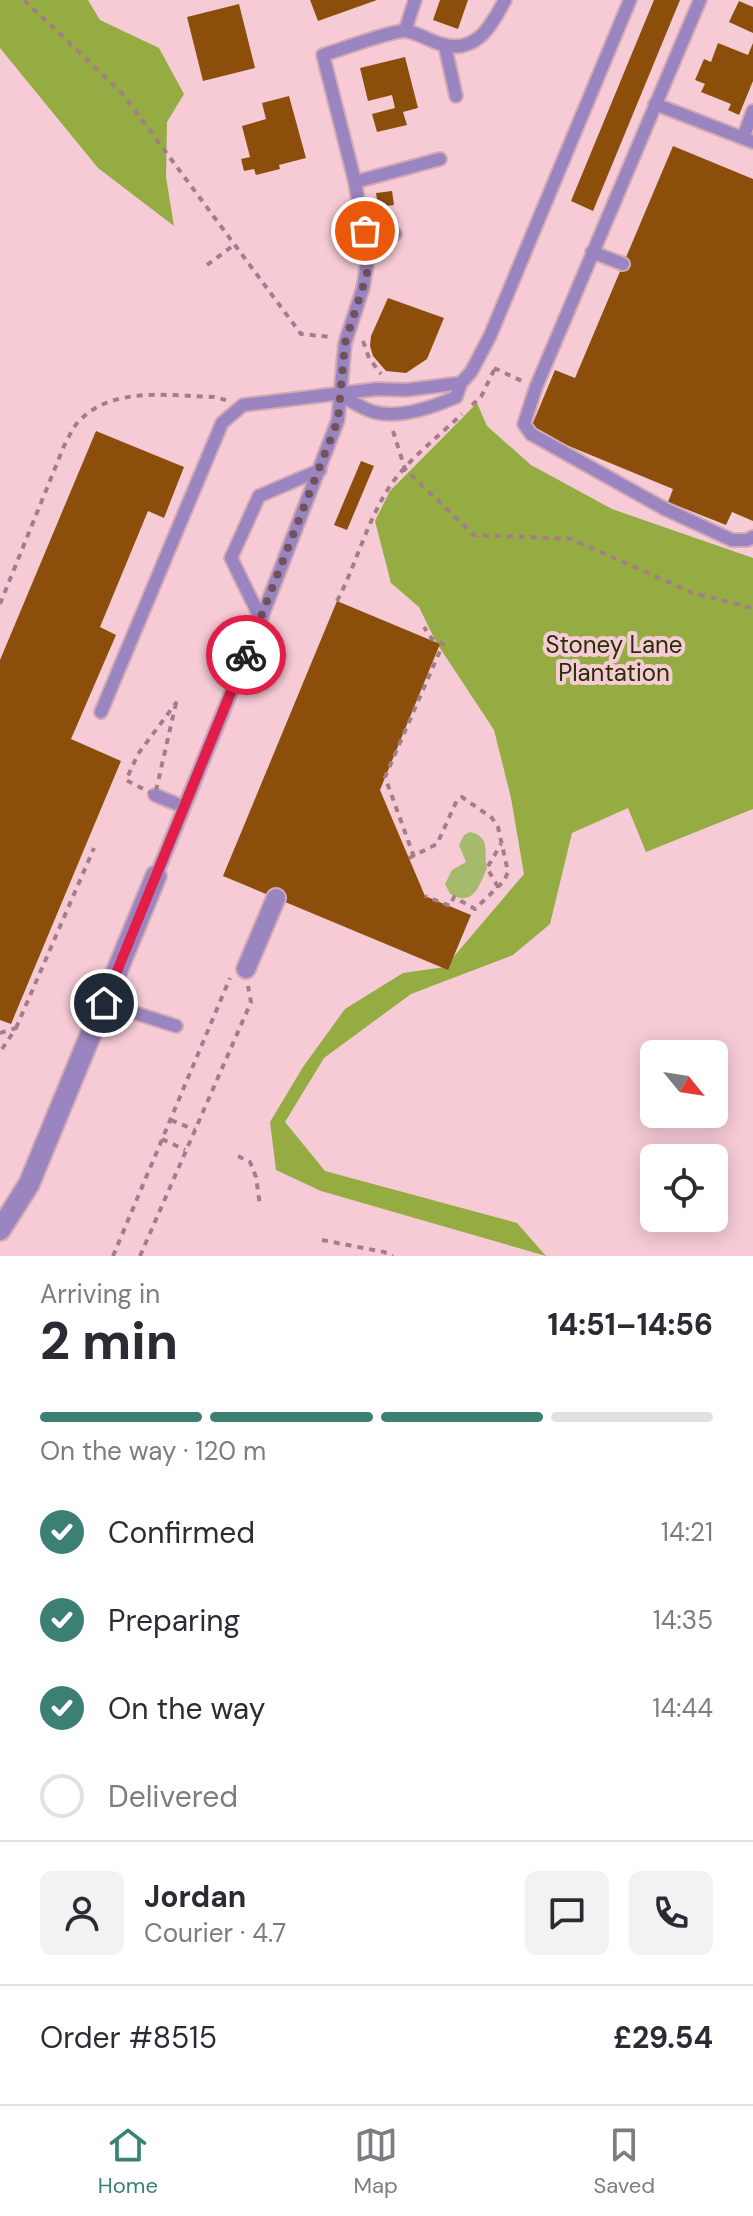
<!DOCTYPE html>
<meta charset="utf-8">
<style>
:root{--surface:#fff;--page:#f2f2f3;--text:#2b2b33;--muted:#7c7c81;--line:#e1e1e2;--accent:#3c8074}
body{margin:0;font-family:"DM Sans",sans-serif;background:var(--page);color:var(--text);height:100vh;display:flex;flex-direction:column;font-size:30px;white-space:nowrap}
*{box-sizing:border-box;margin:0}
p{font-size:26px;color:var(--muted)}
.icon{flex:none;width:44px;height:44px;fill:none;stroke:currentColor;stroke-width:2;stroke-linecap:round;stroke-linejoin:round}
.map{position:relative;height:1256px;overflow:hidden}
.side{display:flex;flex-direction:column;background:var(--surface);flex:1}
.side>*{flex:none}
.needle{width:52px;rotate:120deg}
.fabs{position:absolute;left:640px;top:1040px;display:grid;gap:16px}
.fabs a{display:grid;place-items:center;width:88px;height:88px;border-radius:12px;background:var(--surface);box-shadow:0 4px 20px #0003;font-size:40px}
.pin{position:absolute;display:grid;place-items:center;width:68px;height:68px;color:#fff;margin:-34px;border:4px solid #fff;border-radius:50%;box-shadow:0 2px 8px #0007}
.courier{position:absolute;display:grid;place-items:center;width:80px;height:80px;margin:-40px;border:6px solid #e11d48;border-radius:50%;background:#fff;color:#222;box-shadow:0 2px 10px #0007}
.headline em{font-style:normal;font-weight:800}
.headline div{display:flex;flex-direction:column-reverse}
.headline{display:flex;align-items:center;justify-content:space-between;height:136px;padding:0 40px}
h1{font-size:52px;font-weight:800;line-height:60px}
.bar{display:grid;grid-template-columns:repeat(4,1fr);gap:12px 8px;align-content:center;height:96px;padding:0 40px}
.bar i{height:10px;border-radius:6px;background:var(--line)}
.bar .selected{background:var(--accent)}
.bar p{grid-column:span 4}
.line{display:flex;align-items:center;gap:20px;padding:0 40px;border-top:2px solid var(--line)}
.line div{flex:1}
.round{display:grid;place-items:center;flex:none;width:84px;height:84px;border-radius:12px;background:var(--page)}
ol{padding:0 40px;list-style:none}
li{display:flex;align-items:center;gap:24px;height:88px}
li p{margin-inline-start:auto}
li .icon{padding:8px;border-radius:50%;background:var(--accent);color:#fff;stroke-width:4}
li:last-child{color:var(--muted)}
li i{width:44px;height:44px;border:4px solid var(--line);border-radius:50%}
.tabs{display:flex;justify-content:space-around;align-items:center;height:112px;border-top:2px solid var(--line);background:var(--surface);font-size:22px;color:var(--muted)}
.tabs a{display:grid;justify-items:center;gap:4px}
.tabs .selected{color:var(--accent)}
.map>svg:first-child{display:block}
.green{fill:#a6ba6d}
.forest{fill:#94ac41}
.building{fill:#8b4f0b}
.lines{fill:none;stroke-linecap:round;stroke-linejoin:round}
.service-casing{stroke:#d2a9b4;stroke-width:16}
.pedestrian-casing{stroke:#d2a9b4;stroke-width:22}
.minor-casing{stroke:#d2a9b4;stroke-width:24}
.path{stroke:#a37e88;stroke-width:4;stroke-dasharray:6 6;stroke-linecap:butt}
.service{stroke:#9b85c0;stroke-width:12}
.pedestrian{stroke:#9b85c0;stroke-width:18}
.minor{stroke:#9b85c0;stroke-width:20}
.done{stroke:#71515a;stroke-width:8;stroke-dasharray:0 14.4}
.route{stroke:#e11d48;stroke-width:10}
.labels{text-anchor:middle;stroke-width:8;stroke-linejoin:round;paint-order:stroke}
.park-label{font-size:24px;fill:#262f02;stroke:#f7cbd6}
</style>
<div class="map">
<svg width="753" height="1256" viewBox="0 0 753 1256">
<rect width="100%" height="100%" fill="#f7cbd6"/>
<path class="green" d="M470 832C492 837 483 853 487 868 479 887 473 907 450 894L445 884 452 870 466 862 459 845 464 835Z"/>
<path class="forest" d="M0 0H88L100 20 159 48 184 94 167 122 166 177 174 226 98 168 0 48Z
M477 403 487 426 531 465 612 509 753 558V809L646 852 628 808 572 833 550 924 513 955 411 994 324 1058 285 1122 325 1171 517 1223 546 1256 321 1191 276 1170 270 1122 303 1067 345 1009 403 973 445 967 524 874 511 798 494 730 436 642 419 607 391 583 375 521 390 491Z"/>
<path class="building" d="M310 0H377L318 21Z
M440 0H468L458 29 433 20Z
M654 0H680L593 211 571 201Z
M739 1 753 7V33L729 22Z
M239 4 255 68 203 81 187 17Z
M718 43 748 55 753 43V81L739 115 728 110 731 104 701 92 705 84 695 80 704 59 711 62Z
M405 57 418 108 403 112 407 125 377 132 372 114 395 108 392 95 368 101 360 68Z
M289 96 306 158 279 165 280 169 256 175 254 169 244 171 241 159 250 157 242 126 266 119 262 103Z
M673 146 753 179V521L732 512 726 525 668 502 673 489 530 430 555 370 575 378Z
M392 191 394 205 378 207 376 193Z
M388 298 444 318 427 359 406 373 386 371 373 356 370 346 371 336Z
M96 431 184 467 164 518 148 511 100 627 116 635 71 739 121 761 11 1024 0 1020V660Z
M361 461 374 466 347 530 334 525Z
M337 601 440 644 380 790 425 896 471 915 448 970 223 876Z"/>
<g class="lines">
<defs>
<path id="service" d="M700 0 536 387 524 424 531 434 665 509 732 540H747L753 537
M405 31 415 0
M445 46 456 96
M655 104 753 142
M743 138 753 111
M355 182 440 159
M366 235 395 234
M592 252 623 264
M461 383 471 372 490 336 630 0
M261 619 231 558 259 496 320 470
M101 712 222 423 243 405 377 389 406 390 461 383 456 397C433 407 399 419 374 412 362 409 350 400 339 394
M155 795 184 807
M156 876 261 619 338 420 345 343 363 288 368 258 355 182 323 55C340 50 392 30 406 31 418 33 430 41 441 44 476 55 491 26 505 0
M104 1003 176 1026"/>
<path id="pedestrian" d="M246 969 276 898"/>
<path id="minor" d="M0 1230 29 1184 156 876"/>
</defs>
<use href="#service" class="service-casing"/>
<use href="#pedestrian" class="pedestrian-casing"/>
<use href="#minor" class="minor-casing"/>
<path class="path" d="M24 0 122 93 301 334 331 337
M207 265 234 245
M363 341 369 358 381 374
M494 368 522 381
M472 405 481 397 495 368
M393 431 405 469 474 535 571 539 693 593 753 608
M337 601C355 567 365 528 385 494 403 463 437 438 462 414
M0 604 64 446C69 437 73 426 81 419 115 386 171 396 214 397L226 400
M176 703 155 795 126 780 138 754Z
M414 857 385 777 443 644 432 639 424 627
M409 858 437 844 457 800 462 797 492 818 498 827 508 872 504 881 475 909 454 897 450 906 425 896
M498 887 487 868 501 844
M16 1028 94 848
M0 1033 16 1028 0 1052
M171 1120 195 1130
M162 1139 185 1150
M238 1156 250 1162 256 1177 260 1206
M322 1240 384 1252 393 1256
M113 1256 230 978
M140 1256 251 1002 248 986"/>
<use href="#service" class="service"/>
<use href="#pedestrian" class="pedestrian"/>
<use href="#minor" class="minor"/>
</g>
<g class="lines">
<path class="done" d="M246 655 338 420 345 343 367 274 365 231"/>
<path class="route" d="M104 1003 246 655"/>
</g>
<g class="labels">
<g class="park-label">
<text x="614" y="653">Stoney Lane<tspan x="614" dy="28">Plantation</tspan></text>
</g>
</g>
</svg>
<div class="fabs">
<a><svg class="needle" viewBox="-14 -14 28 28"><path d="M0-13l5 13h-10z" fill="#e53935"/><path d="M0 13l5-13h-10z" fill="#7c7c81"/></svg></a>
<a><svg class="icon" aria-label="locate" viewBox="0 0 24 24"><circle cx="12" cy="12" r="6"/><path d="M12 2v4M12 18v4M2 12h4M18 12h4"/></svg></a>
</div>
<div class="pin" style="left:365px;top:231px;background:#ea580c"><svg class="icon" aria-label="bag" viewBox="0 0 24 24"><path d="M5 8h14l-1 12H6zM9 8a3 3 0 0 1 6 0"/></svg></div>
<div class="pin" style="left:104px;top:1003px;background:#1f2937"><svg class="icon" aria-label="home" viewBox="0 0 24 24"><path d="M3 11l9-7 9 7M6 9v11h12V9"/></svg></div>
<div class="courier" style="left:246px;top:655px"><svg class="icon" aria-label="bike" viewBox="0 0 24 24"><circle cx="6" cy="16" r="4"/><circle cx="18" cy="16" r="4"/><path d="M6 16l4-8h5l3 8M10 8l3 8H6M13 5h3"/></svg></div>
</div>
<section class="side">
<div class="headline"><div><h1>2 min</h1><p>Arriving in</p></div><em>14:51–14:56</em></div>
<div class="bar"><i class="selected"></i><i class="selected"></i><i class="selected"></i><i></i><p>On the way · 120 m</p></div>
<ol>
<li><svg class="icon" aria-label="check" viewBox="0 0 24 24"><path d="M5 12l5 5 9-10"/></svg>Confirmed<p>14:21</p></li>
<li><svg class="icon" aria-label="check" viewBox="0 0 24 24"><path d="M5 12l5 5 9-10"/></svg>Preparing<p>14:35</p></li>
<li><svg class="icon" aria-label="check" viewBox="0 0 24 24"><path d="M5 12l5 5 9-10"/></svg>On the way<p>14:44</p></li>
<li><i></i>Delivered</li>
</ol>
<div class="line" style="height:144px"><a class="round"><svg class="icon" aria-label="person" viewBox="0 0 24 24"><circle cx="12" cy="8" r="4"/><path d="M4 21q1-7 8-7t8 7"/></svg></a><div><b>Jordan</b><p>Courier · 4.7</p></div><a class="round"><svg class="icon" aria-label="chat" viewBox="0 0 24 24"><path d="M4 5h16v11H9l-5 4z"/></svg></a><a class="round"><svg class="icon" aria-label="phone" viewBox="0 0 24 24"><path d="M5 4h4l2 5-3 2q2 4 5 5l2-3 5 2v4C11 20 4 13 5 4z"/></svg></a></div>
<div class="line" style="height:104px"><div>Order #8515</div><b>£29.54</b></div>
</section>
<nav class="tabs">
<a class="selected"><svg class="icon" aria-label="home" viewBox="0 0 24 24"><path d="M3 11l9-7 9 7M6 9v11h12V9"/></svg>Home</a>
<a><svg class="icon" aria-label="map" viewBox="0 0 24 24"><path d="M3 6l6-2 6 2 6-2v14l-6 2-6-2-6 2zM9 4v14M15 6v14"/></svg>Map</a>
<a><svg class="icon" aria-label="saved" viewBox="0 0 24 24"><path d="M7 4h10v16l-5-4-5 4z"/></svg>Saved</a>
</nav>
